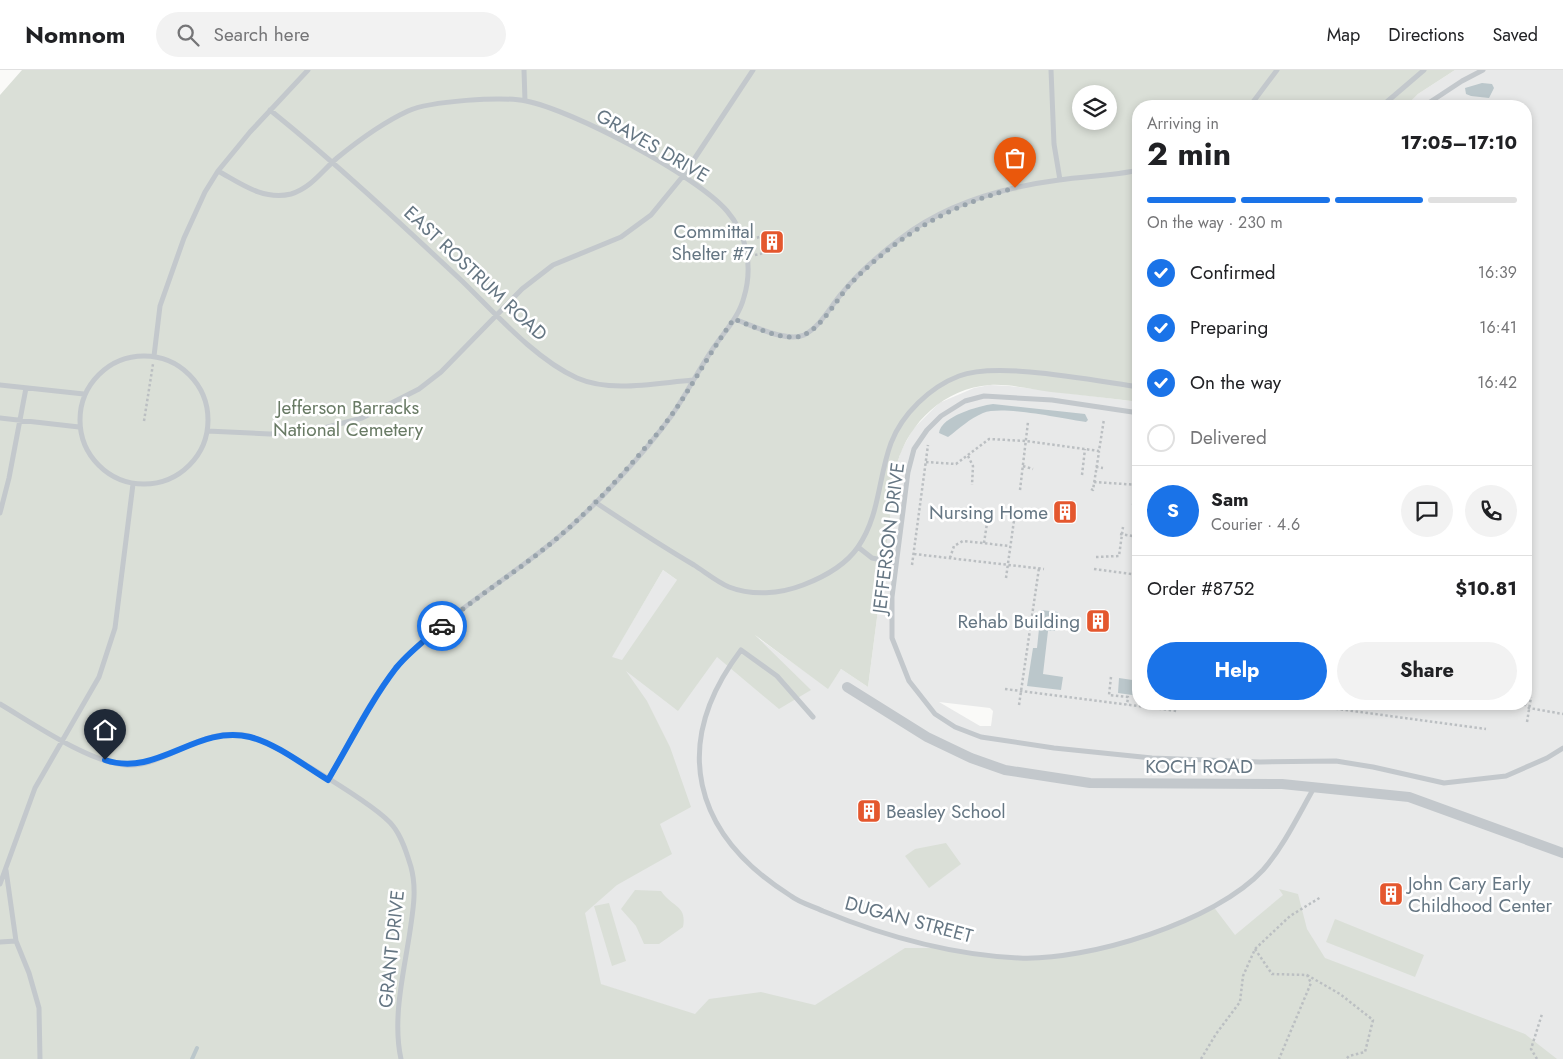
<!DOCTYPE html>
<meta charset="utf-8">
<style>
:root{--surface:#fff;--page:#f2f2f2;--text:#202124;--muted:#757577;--line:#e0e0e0;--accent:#1a73e8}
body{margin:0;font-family:Jost,sans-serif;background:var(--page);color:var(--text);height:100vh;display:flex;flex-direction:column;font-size:19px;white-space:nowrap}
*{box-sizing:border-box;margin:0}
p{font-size:16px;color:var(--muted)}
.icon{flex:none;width:28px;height:28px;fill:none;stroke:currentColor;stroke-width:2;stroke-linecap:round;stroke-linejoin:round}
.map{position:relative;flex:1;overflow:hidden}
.details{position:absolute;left:1132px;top:30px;width:400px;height:610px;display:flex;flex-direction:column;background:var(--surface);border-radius:20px;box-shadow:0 2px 8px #0003}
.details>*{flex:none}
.controls{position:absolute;left:1072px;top:15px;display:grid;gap:10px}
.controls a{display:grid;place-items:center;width:45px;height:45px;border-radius:50%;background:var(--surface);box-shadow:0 2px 8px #0003;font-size:25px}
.pin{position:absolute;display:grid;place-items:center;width:42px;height:42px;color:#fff;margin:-51px -21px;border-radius:50% 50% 50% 0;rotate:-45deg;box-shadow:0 0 5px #0007}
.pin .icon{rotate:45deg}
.courier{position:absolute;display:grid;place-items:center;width:50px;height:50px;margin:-25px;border:4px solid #1a73e8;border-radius:50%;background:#fff;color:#222;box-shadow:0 1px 6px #0007}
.summary em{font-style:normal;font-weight:700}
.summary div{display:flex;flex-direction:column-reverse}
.summary{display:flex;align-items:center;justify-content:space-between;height:85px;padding:0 15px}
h1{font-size:32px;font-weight:700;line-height:38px}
.bar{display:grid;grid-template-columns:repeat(4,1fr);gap:8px 5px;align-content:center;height:60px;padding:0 15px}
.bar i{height:6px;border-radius:4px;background:var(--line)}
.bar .current{background:var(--accent)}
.bar p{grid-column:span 4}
.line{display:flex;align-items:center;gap:12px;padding:0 15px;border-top:1px solid var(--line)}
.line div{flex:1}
.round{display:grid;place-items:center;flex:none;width:52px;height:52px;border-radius:26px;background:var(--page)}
ol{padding:0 15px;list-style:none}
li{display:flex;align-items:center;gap:15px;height:55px}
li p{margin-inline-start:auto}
li .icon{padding:5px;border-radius:50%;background:var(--accent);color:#fff;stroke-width:4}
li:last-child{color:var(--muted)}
li i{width:28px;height:28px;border:2px solid var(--line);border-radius:50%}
.button{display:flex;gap:10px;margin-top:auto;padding:10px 15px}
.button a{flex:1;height:58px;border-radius:30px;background:var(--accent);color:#fff;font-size:20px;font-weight:700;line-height:58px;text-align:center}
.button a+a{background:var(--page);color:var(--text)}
header{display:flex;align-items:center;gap:30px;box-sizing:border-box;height:70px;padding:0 25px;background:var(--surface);border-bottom:1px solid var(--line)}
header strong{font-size:24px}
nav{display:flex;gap:28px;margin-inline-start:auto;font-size:18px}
.search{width:350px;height:45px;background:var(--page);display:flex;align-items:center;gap:12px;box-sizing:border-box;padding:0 18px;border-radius:28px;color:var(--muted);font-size:19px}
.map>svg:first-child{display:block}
.built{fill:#e8e9e9}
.green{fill:#dadfd7;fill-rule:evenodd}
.water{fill:#bbc7cb}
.pier{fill:#fafaf8}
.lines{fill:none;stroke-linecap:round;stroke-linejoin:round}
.stream{stroke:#bbc7cb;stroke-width:4}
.path{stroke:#bbbfc2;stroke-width:2.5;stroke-dasharray:2.5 2.5;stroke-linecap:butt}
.service{stroke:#c3c8cc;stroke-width:5}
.minor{stroke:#c3c8cc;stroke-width:10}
.path-bridge{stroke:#bbbfc2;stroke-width:2.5;stroke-dasharray:2.5 2.5;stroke-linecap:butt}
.done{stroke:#99a4ac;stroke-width:5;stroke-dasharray:0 9}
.route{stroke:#1a73e8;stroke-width:6}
.labels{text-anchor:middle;stroke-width:5;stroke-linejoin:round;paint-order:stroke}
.street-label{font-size:19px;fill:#657683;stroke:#fff}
.poi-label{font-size:19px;fill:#657683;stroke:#fff;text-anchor:end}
.park-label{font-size:19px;fill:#687a64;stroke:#fff}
</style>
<header>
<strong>Nomnom</strong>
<div class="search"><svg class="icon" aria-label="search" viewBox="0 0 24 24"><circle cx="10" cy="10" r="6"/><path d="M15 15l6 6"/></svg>Search here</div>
<nav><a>Map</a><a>Directions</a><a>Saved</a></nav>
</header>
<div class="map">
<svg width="1563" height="989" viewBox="0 0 1563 989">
<rect width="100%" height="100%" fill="#fafaf8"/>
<path class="built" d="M1455 0H1563V989H833L447 865 663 500 828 618 841 599 868 617 897 394 901 381 913 359 939 333 974 318 990 315 1009 316 1139 332V634H1526V36H1406L1418 24Z"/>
<path class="green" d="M22 0H1455L1418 24 1406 36H1139V332C1110 328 1080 325 1051 322 1031 319 1010 314 990 315 945 318 909 352 897 394L868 617 841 599 828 619 755 565 811 620 779 639 717 587 678 641 626 601 647 631 670 677 691 737 660 754 672 784 617 815 585 843 601 914 695 944 709 929 761 922 815 935 905 878H946L1027 890 1125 873 1213 836 1235 865 1283 825 1279 819 1298 824 1307 859 1325 888 1525 964 1557 989H0V25ZM1081 24H1109V51H1081ZM663 500 677 510 622 590 612 587Z
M946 773 961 794 929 818 905 786 915 779Z
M635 820 661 821C673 838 687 835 683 857L659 874H644L636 856 621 839Z
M609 833 626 891 612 896 594 836Z
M1335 849 1424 885 1415 907 1326 872Z"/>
<path class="water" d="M1482 13 1492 14 1494 18 1489 28 1471 26 1466 24 1465 18Z
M993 334 1085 344 1088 350 1086 352C1063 349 1003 335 983 343 969 349 960 358 948 367L939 363C941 346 979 336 993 334Z
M1041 540 1058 542 1055 561H1048L1043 604 1063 607 1061 620 1027 616 1033 578H1037Z
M1119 608 1139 611V626L1118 623Z"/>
<path class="pier" d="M939 632 990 638 993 641 991 656H980Z"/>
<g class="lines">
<path class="stream" d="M192 989 197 978"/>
<path class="path" d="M752 169 763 166
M755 185 782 179
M144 351 153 294
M968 386 973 396 972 415
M926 392 956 394 989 369 1026 371 1099 381 1104 349
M1023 396 1033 399
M1096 397 1103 398
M1082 405 1085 379
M1094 412 1139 415
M1091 419 1093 420 1099 382
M1020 420 1028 352
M1133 435 1136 414
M984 473 989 440
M914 484 1044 499
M1096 487 1119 486 1123 457
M950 488 954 476 963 471 1010 476
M912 495 928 375
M1094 499 1139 505
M1006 508 1015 443
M1111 607 1109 625 1128 627 1127 635
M1005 619 1177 641 1178 634
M1301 634 1486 659
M1524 634 1529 638 1563 644
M1019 635 1039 498
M1527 652 1531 627
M1255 879 1272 904 1307 905 1311 913 1279 989
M1307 905 1340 924 1373 950 1365 982 1349 986 1346 989
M1201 989 1216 964 1240 932 1243 906 1255 879 1290 846 1321 827
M1537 989 1531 979 1542 944"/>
<path class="service" d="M524 0 525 31
M1051 0 1054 74 1060 110
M1250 36 1277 0
M1382 36 1424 0
M1424 36 1462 11 1483 0
M270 40C337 94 399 152 462 211 495 243 535 289 577 308 611 323 656 313 693 310
M218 101C240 113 263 131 291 124 311 118 322 101 337 88 359 70 382 53 408 41 430 31 502 26 526 31 572 40 696 105 727 141 747 164 753 197 744 227 739 247 725 261 714 277 699 299 687 323 672 345 643 385 594 438 555 470 508 509 454 540 410 583 374 618 353 668 328 710
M734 249C752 255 786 273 804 265 821 256 830 237 842 223 859 202 879 185 900 169 945 134 1005 117 1059 110 1086 106 1112 106 1139 100
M80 350a64 64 0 1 1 128 0a64 64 0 1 1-128 0Z
M154 286 160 236 184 168 205 122 218 101 250 62 308 0
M0 315 84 324
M1139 343 1052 330 984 326 965 331 941 346 927 360 914 379 908 402 892 527V568L909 611 935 644 955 657 981 667 1054 678 1152 688 1260 692 1336 691 1373 697 1444 713 1506 706 1547 688 1563 678
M0 348 79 357
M207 361 270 364 324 358 362 348 419 319 441 302 522 219 553 195 621 167 651 145 683 106 753 0
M595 432C628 454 660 475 694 495 705 502 717 512 729 517 752 526 780 524 803 515 824 507 845 496 858 477 880 445 878 408 891 373 902 344 930 317 959 306 998 291 1096 311 1139 317
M0 443 9 408 26 318
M858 477 872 488 896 493
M0 634C34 654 87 691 125 695 156 698 190 669 222 665 231 664 244 664 252 667 278 676 378 736 393 756 402 767 407 784 411 797 417 819 413 840 410 861 404 902 392 948 401 989
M813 647 777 606 741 580C670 674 692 764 791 826 800 833 813 836 823 841 884 866 953 885 1019 888 1088 891 1215 852 1263 800 1284 776 1299 744 1315 716
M6 800 16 871 29 903 39 938 40 989
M0 814 35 718 99 607 115 558 133 414
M0 872 16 871"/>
<path class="minor" d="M847 617 927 667 971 688 1005 700 1090 713 1282 714 1409 727 1563 783"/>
<path class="path-bridge" d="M1120 464 1139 467"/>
</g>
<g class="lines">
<path class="done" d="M442 556C478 525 520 500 556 469 591 440 622 405 651 371 684 334 705 288 734 249 752 256 786 273 804 265 824 255 837 228 852 212 901 163 949 136 1015 118"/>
<path class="route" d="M105 690C158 708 196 654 250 667 275 673 305 696 328 710 350 673 370 632 396 598 409 582 426 569 442 556"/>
</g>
<defs>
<symbol id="building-square" viewBox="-11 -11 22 22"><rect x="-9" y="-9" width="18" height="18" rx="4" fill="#e4572e" stroke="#fff"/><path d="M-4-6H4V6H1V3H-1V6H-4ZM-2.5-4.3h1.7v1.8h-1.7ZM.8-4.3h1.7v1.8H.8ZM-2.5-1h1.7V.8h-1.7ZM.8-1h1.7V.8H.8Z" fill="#fff"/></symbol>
</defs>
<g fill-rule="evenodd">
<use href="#building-square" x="758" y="158" width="28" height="28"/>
<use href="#building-square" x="1051" y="428" width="28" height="28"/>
<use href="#building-square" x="1084" y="537" width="28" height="28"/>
<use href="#building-square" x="855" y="727" width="28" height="28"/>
<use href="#building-square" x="1377" y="810" width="28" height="28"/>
</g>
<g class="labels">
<g class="street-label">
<text transform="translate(653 75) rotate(30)" y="7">GRAVES DRIVE</text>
<text transform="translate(476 203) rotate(43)" y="7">EAST ROSTRUM ROAD</text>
<text transform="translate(888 468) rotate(-83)" y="7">JEFFERSON DRIVE</text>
<text x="1199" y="703">KOCH ROAD</text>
<text transform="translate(909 849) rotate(15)" y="7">DUGAN STREET</text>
<text transform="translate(391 879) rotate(-84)" y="7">GRANT DRIVE</text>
</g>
<g class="poi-label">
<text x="754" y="168">Committal<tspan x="754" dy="22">Shelter #7</tspan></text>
<text x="1048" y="449">Nursing Home</text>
<text x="1080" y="558">Rehab Building</text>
<text x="886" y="748" text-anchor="start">Beasley School</text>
<text x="1408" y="820" text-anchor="start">John Cary Early<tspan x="1408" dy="22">Childhood Center</tspan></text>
</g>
<g class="park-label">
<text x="348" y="344">Jefferson Barracks<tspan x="348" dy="22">National Cemetery</tspan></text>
</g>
</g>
</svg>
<div class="controls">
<a><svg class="icon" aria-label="layers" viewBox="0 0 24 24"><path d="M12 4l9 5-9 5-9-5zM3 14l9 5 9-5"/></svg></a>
</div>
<div class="pin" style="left:1015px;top:118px;background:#ea580c"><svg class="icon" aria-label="bag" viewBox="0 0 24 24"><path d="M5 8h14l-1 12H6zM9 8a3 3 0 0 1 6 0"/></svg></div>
<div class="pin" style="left:105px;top:690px;background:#1f2937"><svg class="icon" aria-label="home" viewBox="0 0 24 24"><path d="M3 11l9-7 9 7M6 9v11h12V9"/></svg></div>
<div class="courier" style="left:442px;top:556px"><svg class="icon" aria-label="car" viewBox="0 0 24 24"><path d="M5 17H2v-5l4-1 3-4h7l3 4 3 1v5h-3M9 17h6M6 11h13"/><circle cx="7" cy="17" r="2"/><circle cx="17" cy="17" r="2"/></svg></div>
<section class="details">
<div class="summary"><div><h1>2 min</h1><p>Arriving in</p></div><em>17:05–17:10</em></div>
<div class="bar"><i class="current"></i><i class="current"></i><i class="current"></i><i></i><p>On the way · 230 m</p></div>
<ol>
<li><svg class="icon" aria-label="check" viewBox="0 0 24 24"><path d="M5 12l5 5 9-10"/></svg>Confirmed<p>16:39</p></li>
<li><svg class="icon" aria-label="check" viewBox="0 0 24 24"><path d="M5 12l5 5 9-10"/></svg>Preparing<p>16:41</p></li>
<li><svg class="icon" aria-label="check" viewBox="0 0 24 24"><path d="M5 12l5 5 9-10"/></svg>On the way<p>16:42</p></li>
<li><i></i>Delivered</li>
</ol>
<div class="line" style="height:90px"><b class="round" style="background:var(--accent);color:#fff">S</b><div><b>Sam</b><p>Courier · 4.6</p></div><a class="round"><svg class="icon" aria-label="chat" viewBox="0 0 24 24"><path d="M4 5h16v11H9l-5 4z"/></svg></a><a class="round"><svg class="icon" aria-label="phone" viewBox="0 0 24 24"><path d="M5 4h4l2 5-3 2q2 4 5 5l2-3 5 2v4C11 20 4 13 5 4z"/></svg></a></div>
<div class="line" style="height:65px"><div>Order #8752</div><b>$10.81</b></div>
<div class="button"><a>Help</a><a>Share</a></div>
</section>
</div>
